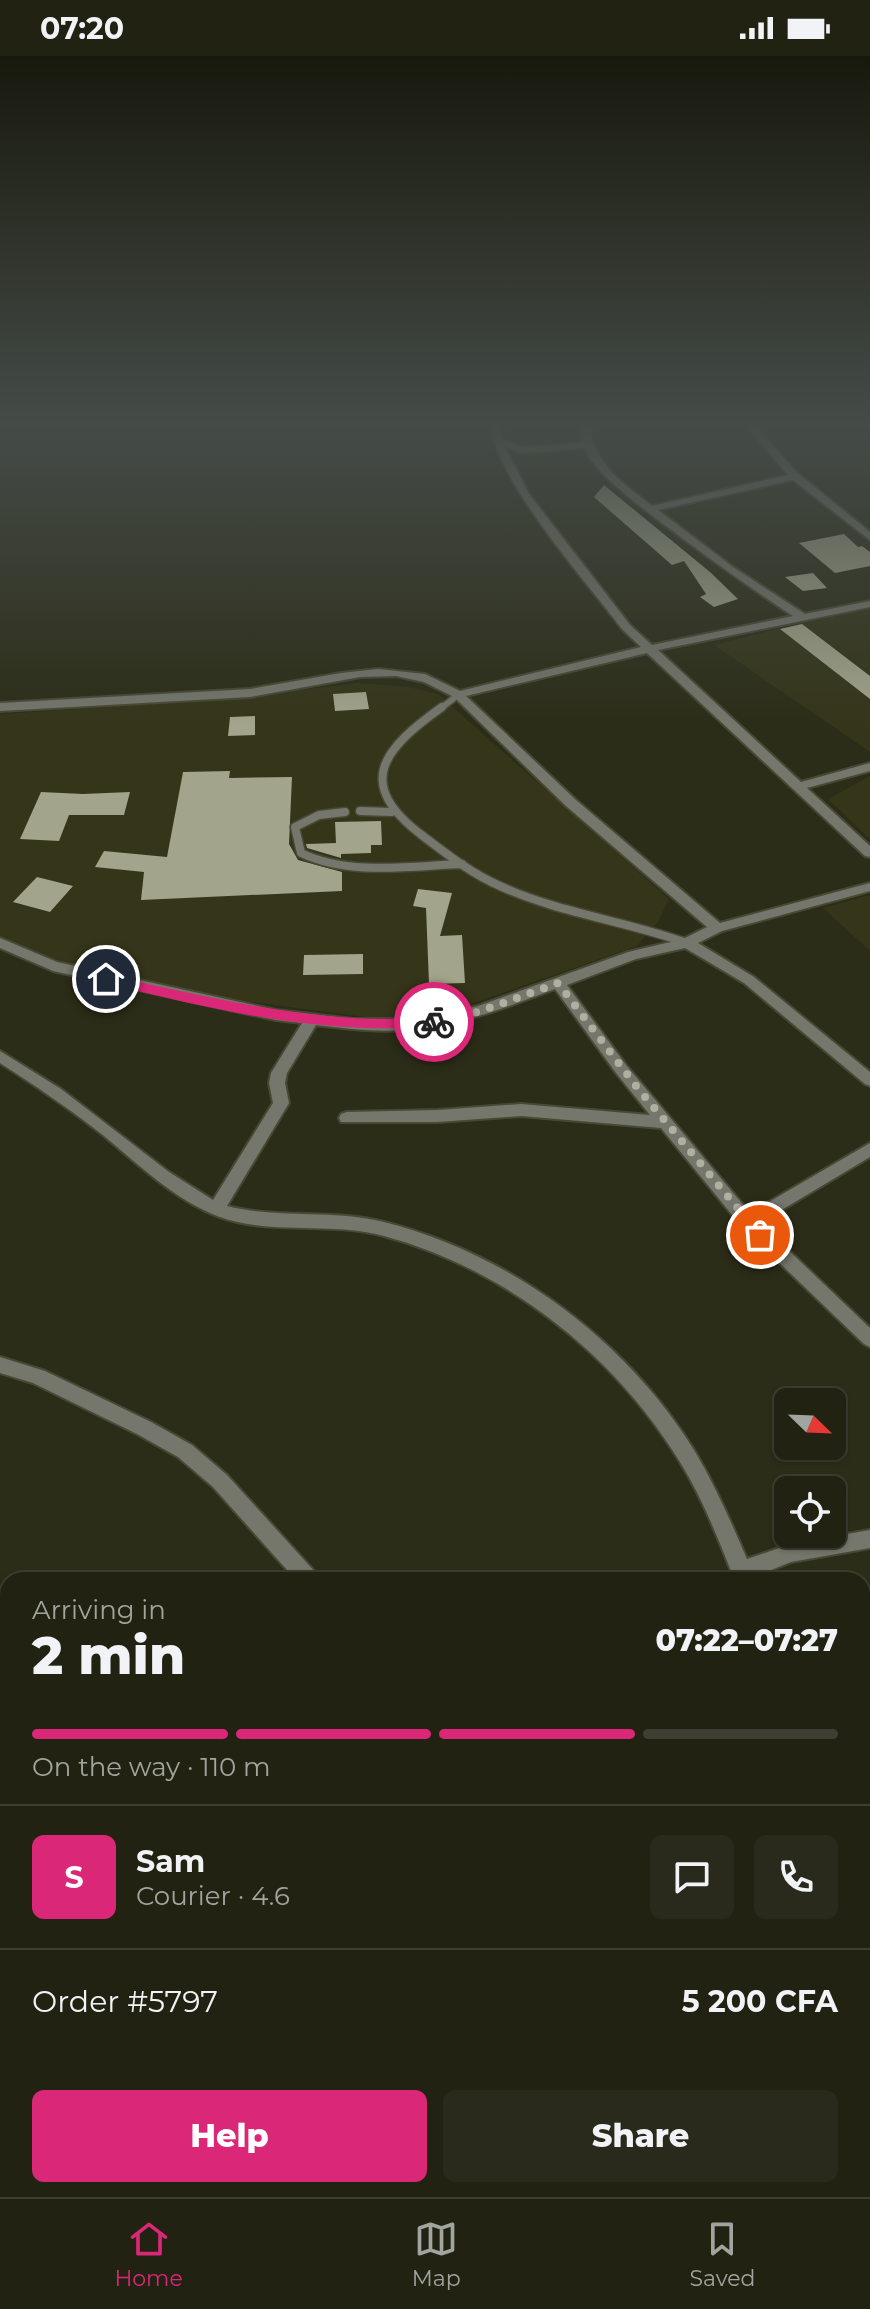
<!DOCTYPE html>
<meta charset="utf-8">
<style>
:root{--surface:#212212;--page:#292a1b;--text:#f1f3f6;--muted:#a2a49f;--line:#3e3f32;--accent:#db2777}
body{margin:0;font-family:Montserrat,sans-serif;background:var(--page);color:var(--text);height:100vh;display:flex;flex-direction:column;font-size:30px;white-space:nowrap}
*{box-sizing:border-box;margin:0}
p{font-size:26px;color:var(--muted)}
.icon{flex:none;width:44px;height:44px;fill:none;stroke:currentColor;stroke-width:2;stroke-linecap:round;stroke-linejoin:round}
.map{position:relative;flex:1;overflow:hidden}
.drawer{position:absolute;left:0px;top:1516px;width:870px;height:626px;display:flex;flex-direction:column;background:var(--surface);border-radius:24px 24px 0 0;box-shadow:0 2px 6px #0004,0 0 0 2px var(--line)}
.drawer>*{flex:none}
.needle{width:52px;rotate:113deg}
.tools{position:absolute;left:774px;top:1332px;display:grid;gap:16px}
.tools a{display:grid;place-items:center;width:72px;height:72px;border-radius:12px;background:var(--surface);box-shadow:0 2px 6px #0004,0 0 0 2px var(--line);font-size:40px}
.pin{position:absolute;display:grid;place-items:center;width:68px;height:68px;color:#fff;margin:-34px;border:4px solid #fff;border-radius:50%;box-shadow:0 2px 8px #0007}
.courier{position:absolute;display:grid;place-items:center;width:80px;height:80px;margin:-40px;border:6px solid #db2777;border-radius:50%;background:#fff;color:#222;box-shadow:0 2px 10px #0007}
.summary em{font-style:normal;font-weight:800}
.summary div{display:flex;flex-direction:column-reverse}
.summary{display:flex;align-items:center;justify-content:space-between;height:136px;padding:0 32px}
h1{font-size:52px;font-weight:800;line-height:60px}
.bar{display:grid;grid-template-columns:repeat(4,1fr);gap:12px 8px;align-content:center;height:96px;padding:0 32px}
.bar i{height:10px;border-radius:6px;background:var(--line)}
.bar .on{background:var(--accent)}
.bar p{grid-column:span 4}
.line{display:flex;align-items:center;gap:20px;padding:0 32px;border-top:2px solid var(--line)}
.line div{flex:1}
.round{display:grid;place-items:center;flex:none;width:84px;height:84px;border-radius:12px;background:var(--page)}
.action{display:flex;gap:16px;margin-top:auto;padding:16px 32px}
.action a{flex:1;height:92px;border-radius:12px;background:var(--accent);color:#fff;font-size:32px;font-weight:800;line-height:92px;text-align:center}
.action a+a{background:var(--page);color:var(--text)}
.status{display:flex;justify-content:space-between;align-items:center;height:56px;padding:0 40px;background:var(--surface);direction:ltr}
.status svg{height:22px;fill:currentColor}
.menu{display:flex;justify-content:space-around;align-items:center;height:112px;border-top:2px solid var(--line);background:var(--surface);font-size:22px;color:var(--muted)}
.menu a{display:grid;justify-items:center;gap:4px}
.menu .on{color:var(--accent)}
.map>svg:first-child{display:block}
.built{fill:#343519}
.building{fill:#a2a48b}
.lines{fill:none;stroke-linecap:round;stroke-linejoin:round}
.lane-far1-casing{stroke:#484935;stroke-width:9}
.lane-casing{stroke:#484935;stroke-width:11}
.street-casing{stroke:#484935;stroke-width:4}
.lane-far1{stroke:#75766c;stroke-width:6}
.lane{stroke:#75766c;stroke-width:8}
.street{fill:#75766c;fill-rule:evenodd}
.route{fill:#db2777}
.done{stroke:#afb0a0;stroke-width:8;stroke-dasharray:0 14.4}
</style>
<div class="status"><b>07:20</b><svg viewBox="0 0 49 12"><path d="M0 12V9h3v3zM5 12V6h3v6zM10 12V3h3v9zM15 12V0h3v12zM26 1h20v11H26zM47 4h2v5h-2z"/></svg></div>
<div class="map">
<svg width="870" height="2141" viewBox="0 0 870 2141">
<rect width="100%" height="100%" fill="#2c2d18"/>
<path class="built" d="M870 553V696L714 589 801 567Z
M358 627 409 631 438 638 669 843 658 866 637 890 459 952 387 964 245 945 124 923 29 895 0 881V658L214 644Z
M870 720V783L828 743Z
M870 839V895L823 852Z"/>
<path class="building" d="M604 429 710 516 738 543 714 551 700 541 706 538 684 505 672 509 594 441Z
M844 478 858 491 862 490 870 496V510L835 517 799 487Z
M813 517 827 532 803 535 785 521Z
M802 568 870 620V643L780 573Z
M366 636 369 653 335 655 333 638Z
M255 660V679L228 680 230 661Z
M230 715 229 722 292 721 289 788 298 804 342 816V835L141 844 144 816 95 811 104 795 167 801 183 716Z
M41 736 83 738 130 736 124 759H69L59 785 20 783Z
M381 765 382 789H371V797L341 798V802L307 792 306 788 336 787 335 766Z
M37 821 73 830 50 856 13 846Z
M418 833 452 837 440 880 462 879 465 927 429 928 426 852 413 850Z
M363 898V918L303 919 304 899Z"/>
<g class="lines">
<defs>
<path id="lane-far1" d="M440 653 458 639"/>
<path id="lane" d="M442 651C383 693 353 728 423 780 448 799 472 818 500 830 559 857 626 865 687 887
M360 755 391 756
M345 756 319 759 295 771 301 797C349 820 410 810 462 808"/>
<path id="street" d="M491 370H500L501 383 524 391 582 387 580 370H589C595 410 623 427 652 450L788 419 747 370H756L795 415 870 476V484L793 424 658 454 733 511 805 558 870 545V551L658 594 801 726 870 707V715L807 732 870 790V801L865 800 647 597 466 640 576 744 720 867 870 827V835L722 875 698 887 754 921 870 1016V1030L865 1028 744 927 685 892 636 903 567 929 626 1009 750 1157 870 1087V1101L760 1167 870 1272V1291L864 1288 742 1171 661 1072 521 1060 438 1066H341L339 1062 341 1058 347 1056 438 1054 521 1048 650 1059 616 1017 555 933C510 950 464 968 416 973 383 977 349 973 316 969L287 1017 285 1027 289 1047 227 1150C278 1163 332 1153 384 1166 510 1198 625 1283 694 1394 715 1429 731 1466 747 1503L791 1488 870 1474V1492L791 1506 747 1524H729L731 1515C716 1477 701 1440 680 1406 614 1298 506 1213 384 1180 330 1165 271 1180 217 1160 174 1143 139 1109 104 1080 71 1054 36 1030 0 1007V995L61 1033 169 1116 213 1144 273 1047 269 1027 271 1017 302 967 276 964 53 915 0 892V882L57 906 276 954 353 963H416L478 950 628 896 683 883 707 871 566 750 454 641 424 626 396 620 360 621 250 641 0 655V647L250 633 341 617 378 613 425 618 460 635 641 591 622 573C586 525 498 427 491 370ZM505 391 523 397 584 392C601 423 632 443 658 464 703 498 747 530 793 560L652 589 630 569 529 438Z
M0 1301 45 1315 151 1366 192 1389 227 1419 316 1517 319 1524H296L213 1431 178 1401 137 1378 33 1327 0 1317Z
M0 1583 8 1586V1610L0 1607Z
M552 2134H578V2141H552Z"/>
</defs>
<use href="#lane-far1" class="lane-far1-casing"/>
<use href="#lane" class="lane-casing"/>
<use href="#street" class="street-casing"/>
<use href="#lane-far1" class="lane-far1"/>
<use href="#lane" class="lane"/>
<use href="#street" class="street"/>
</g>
<linearGradient id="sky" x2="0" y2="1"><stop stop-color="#18190d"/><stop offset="0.55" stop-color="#454c48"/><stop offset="1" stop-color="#454c48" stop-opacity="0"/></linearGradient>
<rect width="870" height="670" fill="url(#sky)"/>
<path class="route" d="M106 919C215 942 322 971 434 961L440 966 434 970C323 980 209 953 102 926V920Z"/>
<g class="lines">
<path class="done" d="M434 966 481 955 558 927 636 1030 760 1179"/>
</g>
</svg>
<div class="tools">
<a><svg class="needle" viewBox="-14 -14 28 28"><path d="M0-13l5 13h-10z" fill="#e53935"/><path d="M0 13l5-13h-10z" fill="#a2a49f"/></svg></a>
<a><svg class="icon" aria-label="locate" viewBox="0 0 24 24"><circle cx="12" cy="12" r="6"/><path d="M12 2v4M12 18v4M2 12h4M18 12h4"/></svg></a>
</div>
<div class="pin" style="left:760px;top:1179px;background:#ea580c"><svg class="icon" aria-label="bag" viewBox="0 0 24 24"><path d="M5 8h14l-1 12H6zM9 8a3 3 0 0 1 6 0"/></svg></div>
<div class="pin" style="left:106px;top:923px;background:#1f2937"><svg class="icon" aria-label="home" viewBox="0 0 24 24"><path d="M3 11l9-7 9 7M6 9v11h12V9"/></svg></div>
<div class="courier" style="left:434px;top:966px"><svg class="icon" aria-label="bike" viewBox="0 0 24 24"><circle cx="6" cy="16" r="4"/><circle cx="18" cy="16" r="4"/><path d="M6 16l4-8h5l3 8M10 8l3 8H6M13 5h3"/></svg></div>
<section class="drawer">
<div class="summary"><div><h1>2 min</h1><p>Arriving in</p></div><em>07:22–07:27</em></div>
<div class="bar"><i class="on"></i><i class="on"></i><i class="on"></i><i></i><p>On the way · 110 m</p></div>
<div class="line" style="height:144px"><b class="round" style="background:var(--accent);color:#fff">S</b><div><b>Sam</b><p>Courier · 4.6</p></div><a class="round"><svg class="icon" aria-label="chat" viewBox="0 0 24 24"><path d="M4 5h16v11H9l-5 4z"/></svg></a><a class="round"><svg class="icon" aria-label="phone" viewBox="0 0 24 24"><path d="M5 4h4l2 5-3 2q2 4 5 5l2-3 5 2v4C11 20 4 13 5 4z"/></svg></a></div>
<div class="line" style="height:104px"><div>Order #5797</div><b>5 200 CFA</b></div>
<div class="action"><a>Help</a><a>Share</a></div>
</section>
</div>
<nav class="menu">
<a class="on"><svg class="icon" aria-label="home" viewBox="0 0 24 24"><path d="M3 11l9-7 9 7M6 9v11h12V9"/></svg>Home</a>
<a><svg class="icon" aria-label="map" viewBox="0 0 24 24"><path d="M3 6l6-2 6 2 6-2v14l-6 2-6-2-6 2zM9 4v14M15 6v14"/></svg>Map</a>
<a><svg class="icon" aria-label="saved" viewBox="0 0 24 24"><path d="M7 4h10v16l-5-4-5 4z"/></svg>Saved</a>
</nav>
